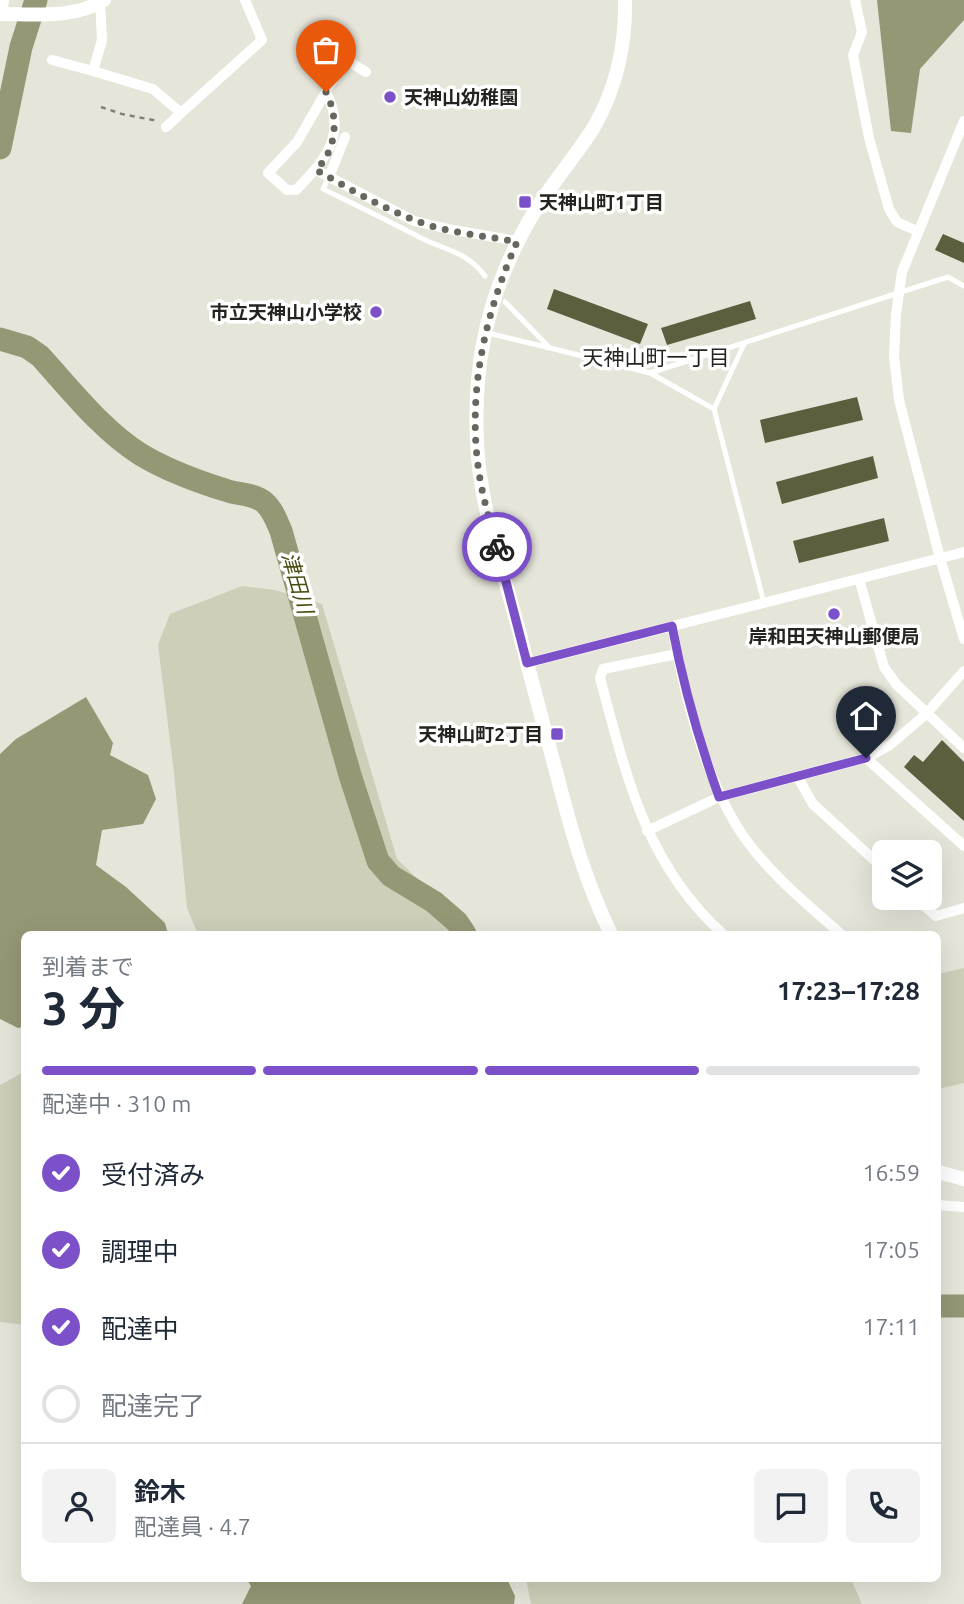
<!DOCTYPE html>
<html lang="ja">
<meta charset="utf-8">
<style>
:root{--surface:#fff;--page:#f2f2f3;--text:#1f2937;--muted:#747a83;--line:#e0e1e3;--accent:#7b50c9}
body{margin:0;font-family:Ubuntu,"Noto Sans JP",sans-serif;background:var(--page);color:var(--text);height:100vh;display:flex;flex-direction:column;font-size:26px;white-space:nowrap}
*{box-sizing:border-box;margin:0}
p{font-size:23px;color:var(--muted)}
.icon{flex:none;width:38px;height:38px;fill:none;stroke:currentColor;stroke-width:2;stroke-linecap:round;stroke-linejoin:round}
.map{position:relative;flex:1;overflow:hidden}
.sheet{position:absolute;left:21px;top:931px;width:920px;height:651px;display:flex;flex-direction:column;background:var(--surface);border-radius:10px;box-shadow:0 7px 28px #0002}
.sheet>*{flex:none}
.fabs{position:absolute;left:872px;top:840px;display:grid;gap:14px}
.fabs a{display:grid;place-items:center;width:70px;height:70px;border-radius:10px;background:var(--surface);box-shadow:0 7px 28px #0002;font-size:35px}
.pin{position:absolute;display:grid;place-items:center;width:60px;height:60px;color:#fff;margin:-72px -30px;border-radius:50% 50% 50% 0;rotate:-45deg;box-shadow:0 0 7px #0007}
.pin .icon{rotate:45deg}
.courier{position:absolute;display:grid;place-items:center;width:70px;height:70px;margin:-35px;border:5px solid #7b50c9;border-radius:50%;background:#fff;color:#222;box-shadow:0 2px 9px #0007}
.head em{font-style:normal;font-weight:700}
.head div{display:flex;flex-direction:column-reverse}
.head{display:flex;align-items:center;justify-content:space-between;height:119px;padding:0 21px}
h1{font-size:46px;font-weight:700;line-height:52px}
.bar{display:grid;grid-template-columns:repeat(4,1fr);gap:10px 7px;align-content:center;height:84px;padding:0 21px}
.bar i{height:9px;border-radius:5px;background:var(--line)}
.bar .current{background:var(--accent)}
.bar p{grid-column:span 4}
.line{display:flex;align-items:center;gap:18px;padding:0 21px;border-top:2px solid var(--line)}
.line div{flex:1}
.round{display:grid;place-items:center;flex:none;width:74px;height:74px;border-radius:10px;background:var(--page)}
ol{padding:0 21px;list-style:none}
li{display:flex;align-items:center;gap:21px;height:77px}
li p{margin-inline-start:auto}
li .icon{padding:7px;border-radius:50%;background:var(--accent);color:#fff;stroke-width:4}
li:last-child{color:var(--muted)}
li i{width:38px;height:38px;border:4px solid var(--line);border-radius:50%}
.map>svg:first-child{display:block}
.green{fill:#cdcfb9}
.water{fill:#959775}
.lines{fill:none;stroke-linecap:round;stroke-linejoin:round}
.river{stroke:#959775;stroke-width:23}
.building{fill:#5c5e3e}
.path{stroke:#82827b;stroke-width:2.5;stroke-dasharray:5 5;stroke-linecap:butt}
.lane{stroke:#fff;stroke-width:5}
.street{stroke:#fff;stroke-width:10}
.secondary{stroke:#fff;stroke-width:14}
.done{stroke:#676760;stroke-width:7;stroke-dasharray:0 12.6}
.route{stroke:#7b50c9;stroke-width:9}
.poi-dot{fill:#7b50c9;stroke:#fff;stroke-width:2.5}
.labels{text-anchor:middle;stroke-width:7;stroke-linejoin:round;paint-order:stroke}
.poi-label{font-size:19px;font-weight:bold;fill:#23231f;stroke:#fff;text-anchor:start}
.neighbourhood-label{font-size:21px;fill:#23231f;stroke:#fff}
.water-label{font-size:21px;font-style:italic;fill:#4c4d12;stroke:#fff}
</style>
<div class="map">
<svg width="964" height="1604" viewBox="0 0 964 1604">
<rect width="100%" height="100%" fill="#e5e5da"/>
<path class="green" d="M242 586 275 590 322 604 397 859 457 917 469 934H198L187 908 174 773 158 645 170 614Z
M964 968V1083L938 1089V974Z
M24 1072V1325L0 1322V1085Z
M526 1579H851L862 1604H531Z"/>
<path class="water" d="M877 0H964V20L920 69 911 133 891 131Z
M86 697 113 743 110 755 148 775 156 799 143 824 102 830 96 865 126 887 165 923 168 934H24V1027L18 1028 0 1019V754L16 739Z
M246 1578 507 1579 515 1596 514 1604H242L251 1586Z"/>
<g class="lines">
<path class="river" d="M0 148 21 47 36 0
M0 339 27 347 40 356C71 390 101 429 140 454 166 470 196 481 225 490 238 495 254 493 265 503 273 510 277 522 281 531L350 775 378 861 391 876 434 902 457 922 465 934
M938 1306H964"/>
</g>
<path class="building" d="M943 234 964 243V263L935 250Z
M554 289 648 324 640 344 547 309Z
M750 301 756 319 667 345 661 328Z
M857 397 863 420 765 443 760 420Z
M873 456 878 478 782 504 776 482Z
M884 518 889 541 799 563 793 541Z
M942 740 964 762V821L904 767 914 755 923 762Z"/>
<g class="lines">
<path class="path" d="M101 107 122 114 158 121"/>
<path class="lane" d="M329 177 323 189C356 205 389 221 421 238 447 251 466 251 485 276
M505 302 550 348 650 373 714 409 764 603
M488 333 550 348
M650 373 948 277 964 286
M714 409 745 342"/>
<path class="street" d="M855 0 862 32 853 55 869 138 889 209 897 222 917 231
M100 2 102 40 93 71 153 89 181 113 262 40 245 0
M2 14 4 0
M322 45 366 72
M52 60 93 71
M326 92C348 135 325 160 296 190H287L268 173 297 142 345 59
M964 121 902 272 896 314 894 356 899 400 940 558 964 639
M166 127 181 113
M316 170 414 221 453 230 517 241
M329 177 345 137
M859 579 884 667 897 685 964 748
M672 626C684 693 705 781 744 837 770 874 807 904 841 934
M677 654 603 669 600 678C626 774 645 864 723 934
M527 663 964 552
M866 758 964 846
M797 776 813 804 884 869
M647 831 719 797 866 758 890 745 926 714 964 671
M915 898 936 916 964 908
M938 1205 964 1207"/>
<path class="secondary" d="M0 14C33 14 75 19 104 0
M611 934C586 883 571 830 557 775 544 727 531 679 519 631 503 569 479 505 477 441 474 382 482 325 505 270 516 244 528 219 545 196 561 172 579 151 594 127 616 89 626 44 625 0
M938 1172 964 1179"/>
</g>
<g class="lines">
<path class="done" d="M326 92C339 118 337 149 316 170 347 187 378 206 412 219 444 233 483 235 517 242 484 316 466 397 480 479 484 502 491 525 497 547"/>
<path class="route" d="M497 547 527 663 672 626C683 684 699 741 719 797L866 758"/>
</g>
<g class="poi-dot">
<circle cx="390" cy="97" r="7"/>
<rect x="518" y="195" width="14" height="14" rx="3.5"/>
<circle cx="376" cy="312" r="7"/>
<circle cx="834" cy="614" r="7"/>
<rect x="550" y="727" width="14" height="14" rx="3.5"/>
</g>
<g class="labels">
<g class="poi-label">
<text x="404" y="104">天神山幼稚園</text>
<text x="539" y="209">天神山町1丁目</text>
<text x="362" y="319" text-anchor="end">市立天神山小学校</text>
<text x="834" y="643" text-anchor="middle">岸和田天神山郵便局</text>
<text x="543" y="741" text-anchor="end">天神山町2丁目</text>
</g>
<g class="neighbourhood-label">
<text x="656" y="365">天神山町一丁目</text>
</g>
<g class="water-label">
<text transform="translate(297 583) rotate(74)" y="7">津田川</text>
</g>
</g>
</svg>
<div class="fabs">
<a><svg class="icon" aria-label="layers" viewBox="0 0 24 24"><path d="M12 4l9 5-9 5-9-5zM3 14l9 5 9-5"/></svg></a>
</div>
<div class="pin" style="left:326px;top:92px;background:#ea580c"><svg class="icon" aria-label="bag" viewBox="0 0 24 24"><path d="M5 8h14l-1 12H6zM9 8a3 3 0 0 1 6 0"/></svg></div>
<div class="pin" style="left:866px;top:758px;background:#1f2937"><svg class="icon" aria-label="home" viewBox="0 0 24 24"><path d="M3 11l9-7 9 7M6 9v11h12V9"/></svg></div>
<div class="courier" style="left:497px;top:547px"><svg class="icon" aria-label="bike" viewBox="0 0 24 24"><circle cx="6" cy="16" r="4"/><circle cx="18" cy="16" r="4"/><path d="M6 16l4-8h5l3 8M10 8l3 8H6M13 5h3"/></svg></div>
<section class="sheet">
<div class="head"><div><h1>3 分</h1><p>到着まで</p></div><em>17:23–17:28</em></div>
<div class="bar"><i class="current"></i><i class="current"></i><i class="current"></i><i></i><p>配達中 · 310 m</p></div>
<ol>
<li><svg class="icon" aria-label="check" viewBox="0 0 24 24"><path d="M5 12l5 5 9-10"/></svg>受付済み<p>16:59</p></li>
<li><svg class="icon" aria-label="check" viewBox="0 0 24 24"><path d="M5 12l5 5 9-10"/></svg>調理中<p>17:05</p></li>
<li><svg class="icon" aria-label="check" viewBox="0 0 24 24"><path d="M5 12l5 5 9-10"/></svg>配達中<p>17:11</p></li>
<li><i></i>配達完了</li>
</ol>
<div class="line" style="height:126px"><a class="round"><svg class="icon" aria-label="person" viewBox="0 0 24 24"><circle cx="12" cy="8" r="4"/><path d="M4 21q1-7 8-7t8 7"/></svg></a><div><b>鈴木</b><p>配達員 · 4.7</p></div><a class="round"><svg class="icon" aria-label="chat" viewBox="0 0 24 24"><path d="M4 5h16v11H9l-5 4z"/></svg></a><a class="round"><svg class="icon" aria-label="phone" viewBox="0 0 24 24"><path d="M5 4h4l2 5-3 2q2 4 5 5l2-3 5 2v4C11 20 4 13 5 4z"/></svg></a></div>
</section>
</div>
